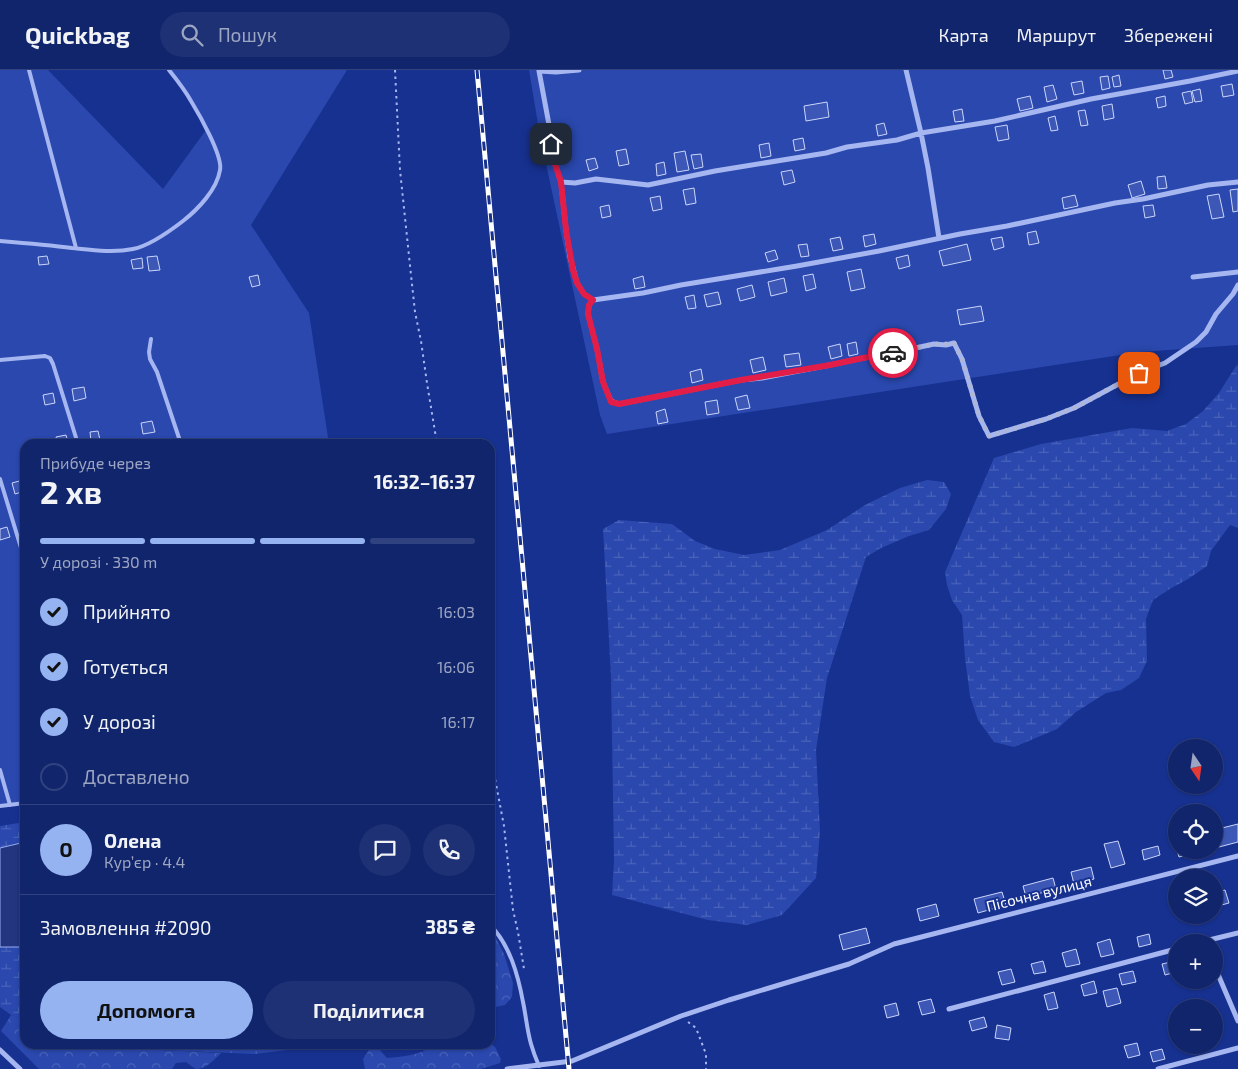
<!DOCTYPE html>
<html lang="uk">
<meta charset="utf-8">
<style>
:root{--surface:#11256c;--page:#1e3174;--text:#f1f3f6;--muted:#9ca5c2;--line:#30427f;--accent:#95b2f1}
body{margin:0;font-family:"Exo 2",sans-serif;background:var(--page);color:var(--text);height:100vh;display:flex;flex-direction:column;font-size:19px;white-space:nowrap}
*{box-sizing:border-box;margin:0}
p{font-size:16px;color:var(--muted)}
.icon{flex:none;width:28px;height:28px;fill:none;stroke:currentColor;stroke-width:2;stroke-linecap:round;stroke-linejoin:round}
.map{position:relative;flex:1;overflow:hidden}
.side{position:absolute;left:20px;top:369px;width:475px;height:610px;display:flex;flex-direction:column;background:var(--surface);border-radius:15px;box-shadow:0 1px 4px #0004,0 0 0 1px var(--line)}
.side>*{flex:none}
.needle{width:32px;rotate:167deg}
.buttons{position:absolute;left:1168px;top:669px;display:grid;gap:10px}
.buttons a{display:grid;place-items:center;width:55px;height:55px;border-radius:50%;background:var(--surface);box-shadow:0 1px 4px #0004,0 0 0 1px var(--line);font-size:25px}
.pin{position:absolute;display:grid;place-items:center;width:42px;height:42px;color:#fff;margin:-21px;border-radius:10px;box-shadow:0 2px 8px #0006}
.courier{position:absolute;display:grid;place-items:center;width:50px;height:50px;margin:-25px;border:4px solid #e11d48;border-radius:50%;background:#fff;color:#222;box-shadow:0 1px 6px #0007}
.summary em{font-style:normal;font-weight:700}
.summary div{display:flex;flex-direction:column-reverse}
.summary{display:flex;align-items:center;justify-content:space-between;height:85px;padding:0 20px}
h1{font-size:32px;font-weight:700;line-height:38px}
.bar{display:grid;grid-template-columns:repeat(4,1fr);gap:8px 5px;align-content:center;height:60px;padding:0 20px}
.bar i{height:6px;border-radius:4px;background:var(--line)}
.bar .on{background:var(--accent)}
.bar p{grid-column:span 4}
.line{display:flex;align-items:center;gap:12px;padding:0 20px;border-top:1px solid var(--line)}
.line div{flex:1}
.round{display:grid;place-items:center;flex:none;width:52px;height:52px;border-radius:26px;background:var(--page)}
ol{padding:0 20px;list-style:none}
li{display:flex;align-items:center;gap:15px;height:55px}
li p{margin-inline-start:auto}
li .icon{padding:5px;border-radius:50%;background:var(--accent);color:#111;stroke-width:4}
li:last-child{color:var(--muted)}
li i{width:28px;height:28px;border:2px solid var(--line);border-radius:50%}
.button{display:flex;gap:10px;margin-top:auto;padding:10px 20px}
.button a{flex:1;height:58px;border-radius:30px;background:var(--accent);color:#111;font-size:20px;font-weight:700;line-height:58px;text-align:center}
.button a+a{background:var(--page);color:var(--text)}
header{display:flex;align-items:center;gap:30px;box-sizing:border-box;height:70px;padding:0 25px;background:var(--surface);border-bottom:1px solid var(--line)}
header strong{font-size:24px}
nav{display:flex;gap:28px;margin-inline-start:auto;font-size:18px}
.search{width:350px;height:45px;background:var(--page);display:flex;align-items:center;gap:12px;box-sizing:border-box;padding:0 18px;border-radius:28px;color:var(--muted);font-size:19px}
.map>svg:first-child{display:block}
.forest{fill:url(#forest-crowns)}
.wetland{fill:url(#wetland-marsh)}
.green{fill:#2a48ae}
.water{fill:#22357e;stroke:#97adf2}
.building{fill:#3c57b6;stroke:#cbd6fb}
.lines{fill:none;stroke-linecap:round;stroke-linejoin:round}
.path{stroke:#a5b6f0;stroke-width:2;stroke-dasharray:2.5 4;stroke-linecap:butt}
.service{stroke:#a5b6f0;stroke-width:4}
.minor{stroke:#a5b6f0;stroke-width:5}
.rail-casing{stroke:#fff;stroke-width:5}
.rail{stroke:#173190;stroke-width:3;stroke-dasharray:9;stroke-linecap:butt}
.done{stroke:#aeb7d8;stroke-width:5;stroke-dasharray:0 9}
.route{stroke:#e11d48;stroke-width:6}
.labels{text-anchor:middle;stroke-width:4;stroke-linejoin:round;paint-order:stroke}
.street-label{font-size:15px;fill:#fff;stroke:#173190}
</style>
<header>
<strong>Quickbag</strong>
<div class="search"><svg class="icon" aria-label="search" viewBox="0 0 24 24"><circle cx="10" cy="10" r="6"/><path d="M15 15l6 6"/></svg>Пошук</div>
<nav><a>Карта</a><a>Маршрут</a><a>Збережені</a></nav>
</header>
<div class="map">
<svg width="1238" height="999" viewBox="0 0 1238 999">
<defs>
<pattern id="forest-crowns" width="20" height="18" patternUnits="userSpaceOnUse" patternTransform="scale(1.25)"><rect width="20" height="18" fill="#2a48ae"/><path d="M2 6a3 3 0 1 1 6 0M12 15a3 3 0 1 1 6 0" fill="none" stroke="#4a63ba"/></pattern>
<pattern id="wetland-marsh" width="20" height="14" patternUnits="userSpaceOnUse" patternTransform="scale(1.25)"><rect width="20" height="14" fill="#2a48ae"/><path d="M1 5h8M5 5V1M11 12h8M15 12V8" fill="none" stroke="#4a63ba"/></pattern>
</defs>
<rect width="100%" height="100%" fill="#173190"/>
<path class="forest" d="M490 860 493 862 504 884 513 913 512 927 505 935 490 938Z
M11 945 25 949V974H117L139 979 221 983C215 989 206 999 197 999 193 998 189 994 186 992L176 993 172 999H39L1 961Z
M490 973 495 977 501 989 500 993 481 999H365L363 989 369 980 379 979 387 988C400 987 425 985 433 974H490Z"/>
<path class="wetland" d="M1238 295V458L1230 455 1211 481 1207 496 1188 509 1168 520 1153 530 1146 549 1147 591 1139 608 1121 620 1106 623 1076 642 1057 659 1014 677 994 672 978 650 970 626 965 588 962 545 952 530 947 515 945 502 994 388 1041 374 1132 358 1167 361 1186 354 1203 341 1219 323 1236 296Z
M927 410 944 412 951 424 946 439 929 460 909 466 881 478 866 487 827 608 816 680 820 761 816 808 782 845 747 855 708 850 612 825 614 790 611 608 603 459 619 450 672 454 695 471 715 479 744 485 780 480 827 460 865 435 900 418Z
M25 752V772L0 778V756Z
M0 877H25V949L11 945 0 937Z
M117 974H309L295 979 255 984 139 979Z"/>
<path class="green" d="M0 0H48L163 119 206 60 191 30 169 0H347L251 155 309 243 329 374H25V733L0 736Z
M529 0H1238V275L1140 282 607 364 600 345 540 66Z"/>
<path class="water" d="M25 772V877H0V778Z"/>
<path class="building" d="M1163 0H1171L1173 7 1165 9Z
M1119 5 1121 16 1114 17 1112 7Z
M1108 6 1110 18 1102 20 1100 7Z
M1082 11 1084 23 1074 25 1071 13Z
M1232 14 1234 25 1223 27 1221 16Z
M1053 15 1057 29 1047 32 1044 17Z
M1200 19 1202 31 1195 32 1192 21Z
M1191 21 1193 32 1185 34 1182 23Z
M1030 26 1033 38 1020 41 1017 29Z
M1165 26 1166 36 1158 38 1156 28Z
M827 32 829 47 806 51 804 36Z
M1112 34 1114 48 1104 50 1102 36Z
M962 39 964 51 955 52 953 41Z
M1085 40 1088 55 1081 56 1078 41Z
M1055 46 1058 60 1051 61 1048 48Z
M884 53 887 64 878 66 876 55Z
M1007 55 1009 69 998 71 995 57Z
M803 68 805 79 795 81 793 70Z
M769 73 771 86 761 88 759 75Z
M626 79 629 94 619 96 616 81Z
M685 81 689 100 677 102 674 83Z
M701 84 703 97 694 99 691 85Z
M595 88 598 98 589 101 586 90Z
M664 92 666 104 657 106 656 94Z
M792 100 795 112 784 115 781 102Z
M1165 106 1167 118 1158 119 1157 107Z
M1141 111 1145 124 1132 128 1128 115Z
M694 118 696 133 686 135 683 120Z
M1238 119V141L1233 142 1230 120Z
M1219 124 1224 147 1212 149 1207 126Z
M1075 125 1078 136 1064 139 1062 128Z
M660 126 662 139 653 141 650 128Z
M609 135 611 146 602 148 600 137Z
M1153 135 1155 146 1145 148 1143 136Z
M1036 161 1039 173 1029 175 1027 163Z
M874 164 876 174 865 177 863 166Z
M840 167 843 179 833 181 830 169Z
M1002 167 1004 177 994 180 991 169Z
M807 174 809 186 801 187 798 175Z
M967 174 971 190 943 196 939 181Z
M775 180 778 189 768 192 765 183Z
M908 185 910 196 899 199 896 188Z
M47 186 49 194 39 195 38 187Z
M157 186 160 200 149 201 147 187Z
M142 188 143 198 133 199 131 190Z
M861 199 865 218 851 221 847 202Z
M813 204 816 218 806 221 803 206Z
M258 205 260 215 252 217 249 207Z
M643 206 645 217 635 219 633 209Z
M784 208 787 222 771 226 768 212Z
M752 215 755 227 740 231 737 219Z
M718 222 721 234 707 237 704 225Z
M694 225 696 238 688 239 685 227Z
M981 236 984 251 960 255 957 240Z
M892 265 895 276 884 279 882 267Z
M856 272 858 284 849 286 847 274Z
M840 274 842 286 831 289 828 277Z
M799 283 801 295 786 297 784 285Z
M763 287 766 300 753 303 750 290Z
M701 299 703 310 692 313 690 302Z
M84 317 86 328 74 331 72 319Z
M53 323 55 333 45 335 43 325Z
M747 325 750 338 738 340 735 328Z
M717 330 719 343 707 345 705 332Z
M665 339 668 352 658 354 656 342Z
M152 351 155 362 143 364 141 353Z
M98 361 100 370 91 371 90 362Z
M66 365 68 373 58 374 56 367Z
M23 410 25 421 15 424 12 413Z
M7 457 10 467 0 470V459Z
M1238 754V772L1219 777 1214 760Z
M1118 771 1125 794 1111 798 1104 774Z
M1158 776 1160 785 1144 790 1142 780Z
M1177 780H1202V781L1179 787Z
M1091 797 1094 809 1074 814 1071 802Z
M1053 808 1056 819 1026 827 1023 816Z
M1225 820 1229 833 1214 837V823Z
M1002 822 1006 835 978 843 974 829Z
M936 834 939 846 920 851 917 839Z
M866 858 870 873 843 880 839 865Z
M1149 864 1151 874 1139 877 1137 867Z
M1110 869 1114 884 1101 887 1097 873Z
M1076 879 1080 894 1066 897 1062 883Z
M1043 891 1046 902 1034 904 1031 894Z
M1175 891 1176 902 1165 905 1162 894Z
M1011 899 1015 912 1002 915 998 902Z
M1133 901 1136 912 1122 915 1119 904Z
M1094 911 1097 923 1084 926 1081 915Z
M1117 918 1121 933 1107 937 1103 921Z
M1054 922 1058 938 1048 940 1044 925Z
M931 929 935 942 922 945 918 932Z
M896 933 899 945 887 948 884 936Z
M984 947 987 957 972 961 969 951Z
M997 955 1011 958 1009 970 995 968Z
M1137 973 1140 985 1128 988 1124 976Z
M1162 979 1165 989 1153 992 1150 982Z"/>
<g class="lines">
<path class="path" d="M395 0 400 100 411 205 415 242 421 271 427 313 437 374
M490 606 492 617 493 639 492 664 493 698 504 756 513 840 518 862 524 899
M688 952 696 958 706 984V999"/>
<path class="service" d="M29 0 76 178
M0 171C24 173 48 175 72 178 92 180 113 183 133 179 149 176 170 161 183 151 197 140 217 120 220 100 223 86 199 44 191 31 185 20 177 10 169 0
M151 269 149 282 150 289 157 302 181 374
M0 290 45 286 50 288 53 294 78 374
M0 409 25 491
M0 700 10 735
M0 736 25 733
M490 855C510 875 518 905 523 932 526 946 527 960 531 974 533 981 536 989 539 996"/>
<path class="minor" d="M539 0V1L556 2 579 0
M539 1 550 60 553 88 561 112 575 113 596 109 648 115 715 101 826 83 847 77 897 70 921 63 906 0
M561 112 566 160 570 187 577 213 584 224 593 230 643 223 681 215 797 196 879 181 960 164 1007 156 1115 133 1143 129 1208 115 1238 112
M939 168 928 98 921 63 995 51 1091 29 1190 11 1238 1
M1193 207 1238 202
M593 230 589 235 588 244 597 279 603 312 611 331 619 334 741 310 762 308 830 295 863 288 878 286 934 274 946 275 954 273 962 289 979 346 989 366 1046 349 1074 338 1139 303 1165 293 1196 272 1206 262 1216 244 1233 224 1238 215
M1201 872 1238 863
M1214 895 1238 951
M949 939 1176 879
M0 980 20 999
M507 999 572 991 681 946 729 930 849 894 894 874 1238 786
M1158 999 1238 978"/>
<defs>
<path id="rail" d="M477 0 569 999"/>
</defs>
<use href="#rail" class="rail-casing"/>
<use href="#rail" class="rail"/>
</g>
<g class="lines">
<path class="done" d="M893 283 934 274H946L954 273 962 289 979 346 989 366 1046 349 1074 338 1139 303"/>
<path class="route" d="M551 74 553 88 561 112 566 160 573 200 577 213 584 224 593 230 589 235 588 244 597 279 603 312 611 332 619 334 741 310 830 295 863 288 893 283"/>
</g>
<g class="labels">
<g class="street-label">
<text transform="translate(1039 824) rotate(-14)" y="5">Пісочна вулиця</text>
</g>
</g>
</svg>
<div class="buttons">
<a><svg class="needle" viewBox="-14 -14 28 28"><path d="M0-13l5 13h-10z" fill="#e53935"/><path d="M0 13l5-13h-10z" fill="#9ca5c2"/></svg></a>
<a><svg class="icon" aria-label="locate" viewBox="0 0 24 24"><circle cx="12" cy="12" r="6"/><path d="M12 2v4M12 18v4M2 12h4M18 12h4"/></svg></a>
<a><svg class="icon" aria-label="layers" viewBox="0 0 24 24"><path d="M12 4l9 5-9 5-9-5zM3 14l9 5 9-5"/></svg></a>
<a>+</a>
<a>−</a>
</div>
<div class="pin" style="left:1139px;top:303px;background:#ea580c"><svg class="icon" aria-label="bag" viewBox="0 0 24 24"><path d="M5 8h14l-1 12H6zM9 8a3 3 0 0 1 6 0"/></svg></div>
<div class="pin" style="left:551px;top:74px;background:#1f2937"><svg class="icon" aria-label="home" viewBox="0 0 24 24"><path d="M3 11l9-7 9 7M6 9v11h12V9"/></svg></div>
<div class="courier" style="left:893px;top:283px"><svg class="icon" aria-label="car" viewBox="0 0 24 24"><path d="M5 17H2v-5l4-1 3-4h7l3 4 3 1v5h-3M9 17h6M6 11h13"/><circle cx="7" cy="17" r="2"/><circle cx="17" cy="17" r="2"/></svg></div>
<section class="side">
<div class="summary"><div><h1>2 хв</h1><p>Прибуде через</p></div><em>16:32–16:37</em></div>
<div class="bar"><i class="on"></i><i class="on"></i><i class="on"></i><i></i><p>У дорозі · 330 m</p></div>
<ol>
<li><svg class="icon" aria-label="check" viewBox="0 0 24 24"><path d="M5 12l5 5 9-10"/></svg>Прийнято<p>16:03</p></li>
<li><svg class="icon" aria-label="check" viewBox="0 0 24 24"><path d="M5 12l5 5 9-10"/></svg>Готується<p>16:06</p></li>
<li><svg class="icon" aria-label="check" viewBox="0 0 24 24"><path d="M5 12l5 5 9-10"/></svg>У дорозі<p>16:17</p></li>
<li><i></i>Доставлено</li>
</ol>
<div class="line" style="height:90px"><b class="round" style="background:var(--accent);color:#111">О</b><div><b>Олена</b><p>Кур’єр · 4.4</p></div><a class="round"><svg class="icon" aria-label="chat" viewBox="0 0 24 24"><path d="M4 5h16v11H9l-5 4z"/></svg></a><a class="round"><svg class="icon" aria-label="phone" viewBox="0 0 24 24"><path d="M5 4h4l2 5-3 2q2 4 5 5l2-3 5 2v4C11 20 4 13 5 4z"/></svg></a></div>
<div class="line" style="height:65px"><div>Замовлення #2090</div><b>385 ₴</b></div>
<div class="button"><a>Допомога</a><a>Поділитися</a></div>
</section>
</div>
